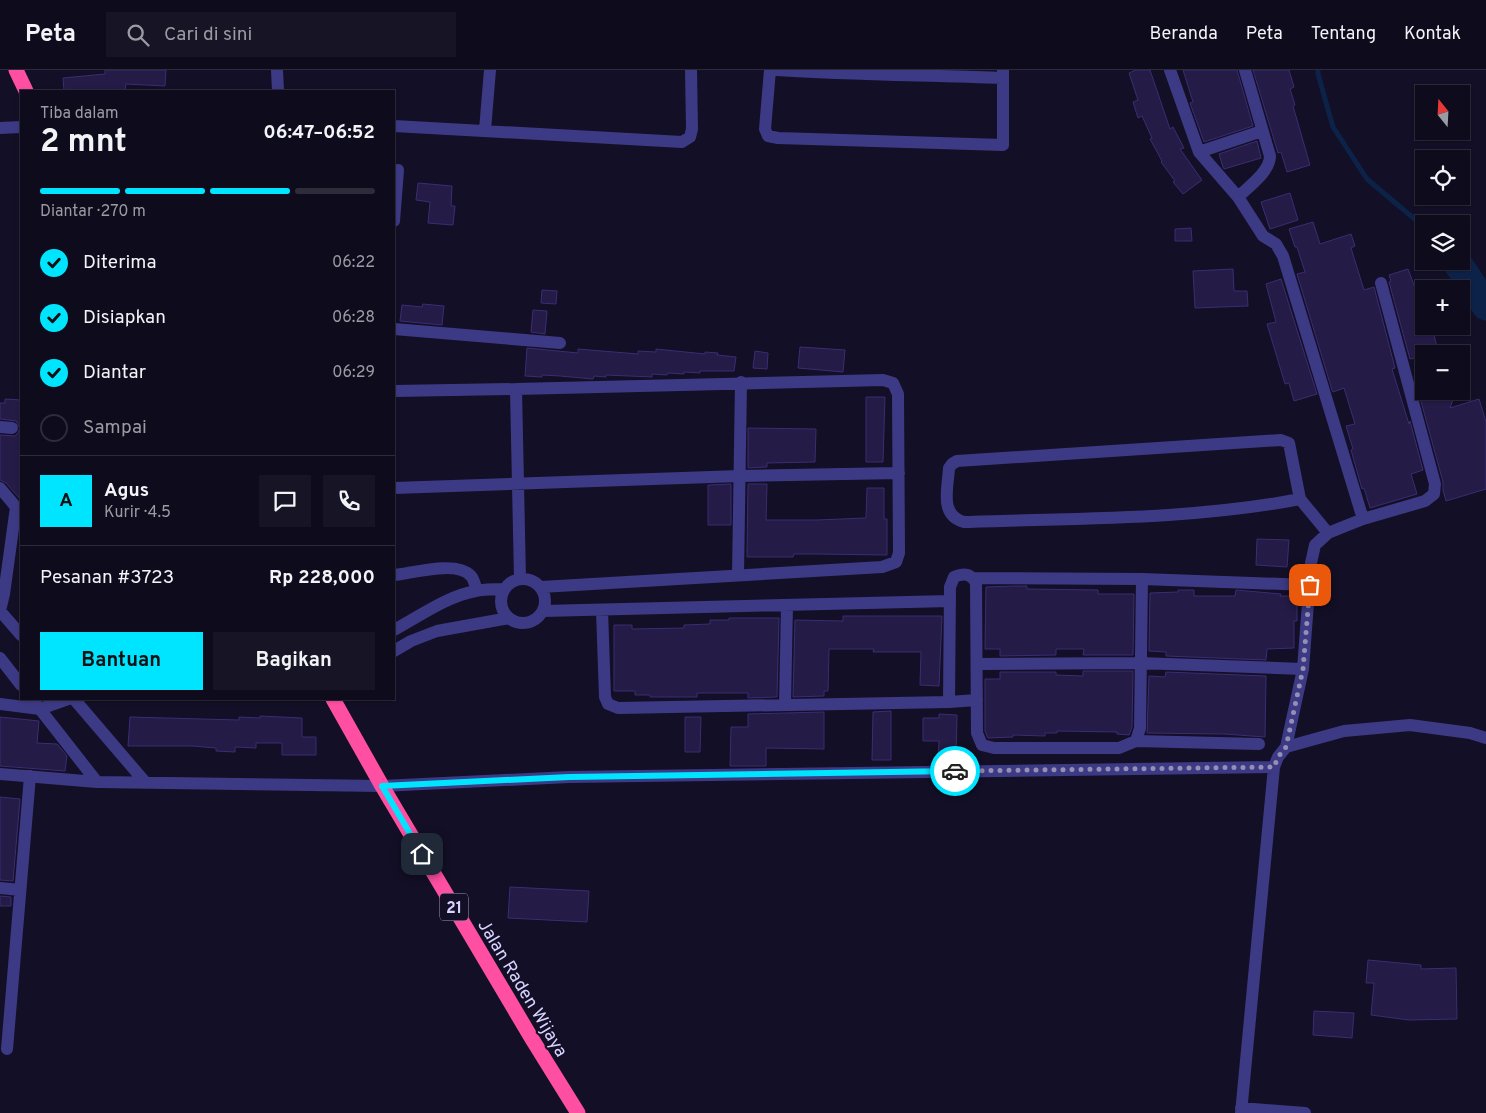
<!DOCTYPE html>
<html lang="id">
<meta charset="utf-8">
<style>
:root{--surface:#0e0b1c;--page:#171425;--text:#f1f3f6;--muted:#9b9ba3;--line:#2e2b3b;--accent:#00e5ff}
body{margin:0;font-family:Overpass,sans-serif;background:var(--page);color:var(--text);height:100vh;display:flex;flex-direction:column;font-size:19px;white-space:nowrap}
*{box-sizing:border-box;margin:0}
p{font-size:16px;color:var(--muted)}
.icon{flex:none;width:28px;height:28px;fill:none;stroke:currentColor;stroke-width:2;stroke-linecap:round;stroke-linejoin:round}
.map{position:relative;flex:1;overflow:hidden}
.panel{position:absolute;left:20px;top:20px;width:375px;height:610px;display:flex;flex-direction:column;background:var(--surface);border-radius:0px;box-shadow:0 1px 4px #0004,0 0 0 1px var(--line)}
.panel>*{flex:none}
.needle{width:32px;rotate:342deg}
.tools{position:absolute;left:1415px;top:15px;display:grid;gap:10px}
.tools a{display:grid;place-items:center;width:55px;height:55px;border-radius:0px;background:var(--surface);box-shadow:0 1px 4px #0004,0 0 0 1px var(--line);font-size:25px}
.pin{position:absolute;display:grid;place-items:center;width:42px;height:42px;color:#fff;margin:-21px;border-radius:10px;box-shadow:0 2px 8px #0006}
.courier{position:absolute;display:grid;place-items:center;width:50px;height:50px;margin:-25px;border:4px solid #00e5ff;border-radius:50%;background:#fff;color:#222;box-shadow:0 1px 6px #0007}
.headline em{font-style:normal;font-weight:700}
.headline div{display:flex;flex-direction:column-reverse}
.headline{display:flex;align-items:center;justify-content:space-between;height:85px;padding:0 20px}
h1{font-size:32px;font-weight:700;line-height:38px}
.bar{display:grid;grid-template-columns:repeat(4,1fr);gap:8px 5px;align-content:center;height:60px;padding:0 20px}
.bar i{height:6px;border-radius:4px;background:var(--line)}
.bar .selected{background:var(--accent)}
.bar p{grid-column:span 4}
.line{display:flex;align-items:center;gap:12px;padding:0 20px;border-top:1px solid var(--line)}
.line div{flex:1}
.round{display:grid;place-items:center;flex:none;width:52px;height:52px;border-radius:0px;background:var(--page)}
ol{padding:0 20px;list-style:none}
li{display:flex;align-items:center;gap:15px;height:55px}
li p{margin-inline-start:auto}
li .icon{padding:5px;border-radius:50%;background:var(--accent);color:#111;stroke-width:4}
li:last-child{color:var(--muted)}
li i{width:28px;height:28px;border:2px solid var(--line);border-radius:50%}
.button{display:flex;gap:10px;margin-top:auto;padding:10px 20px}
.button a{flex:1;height:58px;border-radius:0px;background:var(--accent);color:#111;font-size:20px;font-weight:700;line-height:58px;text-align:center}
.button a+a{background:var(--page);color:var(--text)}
header{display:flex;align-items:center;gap:30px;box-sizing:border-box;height:70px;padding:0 25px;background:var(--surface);border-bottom:1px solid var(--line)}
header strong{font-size:24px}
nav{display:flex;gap:28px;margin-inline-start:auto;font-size:18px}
.search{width:350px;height:45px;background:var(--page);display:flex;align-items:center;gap:12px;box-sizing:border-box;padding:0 18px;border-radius:0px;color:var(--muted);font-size:19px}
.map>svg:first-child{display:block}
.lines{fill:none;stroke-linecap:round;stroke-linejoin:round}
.stream{stroke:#0c2248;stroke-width:5}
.river{stroke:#0c2248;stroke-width:29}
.building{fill:#241b47;stroke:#3b2d73}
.street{stroke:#3d3a85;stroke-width:12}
.highway{stroke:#ff4fa3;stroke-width:15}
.done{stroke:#948fb3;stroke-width:5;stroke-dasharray:0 9}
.route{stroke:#00e5ff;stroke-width:6}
.labels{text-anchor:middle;stroke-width:4.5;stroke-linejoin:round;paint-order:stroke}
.shield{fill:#130f26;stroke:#9e99be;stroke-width:1}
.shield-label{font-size:16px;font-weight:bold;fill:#d9d4ff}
.street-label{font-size:18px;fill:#d9d4ff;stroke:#130f26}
</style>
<header>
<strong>Peta</strong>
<div class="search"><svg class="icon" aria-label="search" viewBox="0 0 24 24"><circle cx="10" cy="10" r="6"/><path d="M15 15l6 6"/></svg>Cari di sini</div>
<nav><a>Beranda</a><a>Peta</a><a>Tentang</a><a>Kontak</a></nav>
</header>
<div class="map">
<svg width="1486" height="1043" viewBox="0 0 1486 1043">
<rect width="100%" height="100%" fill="#130f26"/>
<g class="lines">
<path class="stream" d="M1318 0V4L1333 57 1367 109 1424 157"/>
<path class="river" d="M1456 191 1486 236"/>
</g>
<path class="building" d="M105 0H166L165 16 126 14 125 21H64L63 8 105 4Z
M1136 0H1150L1170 59 1173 57 1184 78 1180 79 1202 110 1183 124 1173 112 1175 111 1161 92 1162 91 1150 69 1152 68 1142 46 1138 48 1133 32 1138 30 1129 3Z
M1183 0H1237L1253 56 1204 72 1190 33 1193 32Z
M1253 0H1289L1294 17 1290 19 1295 35 1293 36 1310 95 1287 102 1281 82 1278 83Z
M1257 71 1261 88 1224 99 1223 97 1219 84Z
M418 113 452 116 451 136H455L453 155 428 153 430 132 416 130Z
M1290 123 1298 150 1270 159 1261 132Z
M1313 152 1320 174 1351 164 1355 176 1351 178 1364 220 1374 217 1395 298 1392 299 1409 354 1410 351 1423 400 1411 404 1417 424 1370 438 1364 418 1362 419 1351 380 1353 379 1346 356 1355 354 1344 318 1333 322 1332 320 1297 204 1305 202 1297 177H1295L1289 159Z
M1191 158 1192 171H1175V159Z
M1233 199 1234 221H1247L1248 236 1195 238 1193 201Z
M1408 199 1424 242V256H1432L1438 282 1424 284V286L1410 289 1389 212 1391 211 1389 205Z
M1281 209 1317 324 1294 331 1289 313 1285 314 1267 254 1276 252 1266 214Z
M542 220 557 221 556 234 541 233Z
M423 234 444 236 442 255 400 251 402 235 422 237Z
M533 240 547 241 545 264 531 262Z
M800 277 845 280 843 302 798 298Z
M527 278 578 283V279L638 284V281L656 282V279L705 284V282L718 283 717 285 736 287 734 301H700V303L684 302V304L668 303 667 305 652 304V307L606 305V307L594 306 593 309 560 306 542 305V307L525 306Z
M755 281 768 283 767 299 753 298Z
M1420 321H1456L1450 338 1479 329 1486 352V419L1446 431 1443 420V412L1419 324Z
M866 327H885L883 392H866Z
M5 329 21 330V430L6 413 0 410V365L15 366 18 363 20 358 16 351 0 349V333H5Z
M748 358 816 359 815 392 767 393V397L748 398Z
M731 414V455H708V415Z
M748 414H767L766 450H817L866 448 867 418H884V449H887V485L815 484H794L793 487H747Z
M1257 469 1289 470 1287 497 1256 495Z
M1015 516H1027V519L1098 520V524H1134L1133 585H1083L1084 579H1056V585L1000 586V579H985L986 517Z
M1178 520H1194V526H1235L1236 520 1281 524 1280 526H1297V551H1294V578L1267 579 1266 590 1166 586V582L1149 581 1150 523 1178 522Z
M843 546H942L939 616 920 615 921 582H873L874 579H829L828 621H824V626L793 627 795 550 843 551Z
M729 548H779L777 627 748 628V623H697V627H650V625H635V621H614V555H632V559L684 558V555L710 554V550H729Z
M1083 601H1133L1132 657 1129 665 1117 664V662L1057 661V663H1045V666L1013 665V667L988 668 985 661V609H1000V602H1056V605L1083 606Z
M1166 602 1266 606 1265 667 1224 664 1147 663 1149 606 1165 607Z
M891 641V690H872L873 642Z
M824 642V679L766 678V696H730L731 657H748V644Z
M939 644 957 645 956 689H938L939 671H923V648H939Z
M260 646 302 648V667H316V685H282V673H256V678L235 677V682L216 681V678L192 676H128L130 647 239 650V647L260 648Z
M0 647 39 651 37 673 57 674 67 686 65 701 0 696Z
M685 647H701L700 682H685Z
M0 727 20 729 13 811 0 810Z
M510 817 589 821 587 852 508 848Z
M0 826 11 827V836H0Z
M1368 890 1421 895V899L1456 898 1457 949 1409 950 1371 945 1374 913H1366Z
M1314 941 1354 943 1352 968 1313 965Z"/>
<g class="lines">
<path class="street" d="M277 0 278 21
M770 0 765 59 768 66 778 68 1003 75V0
M777 0C852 5 927 5 1003 8
M1170 0 1199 82 1238 127 1263 166 1276 174 1283 186 1363 449 1328 463 1315 475 1311 493 1303 599 1286 677 1278 687 1274 697 1241 1043
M394 56 682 72 690 67 692 59 691 0
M0 58 21 57
M485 60 490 0
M1199 82 1262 61
M1238 127C1248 117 1270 102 1270 86L1245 0
M394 151 398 100
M394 259 560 273
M394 321 516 319
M0 357 12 358
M0 418 16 437 4 524 0 541
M394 418 740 406 899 403
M1300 429C1192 450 1074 448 964 452 939 445 948 418 949 398L952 394 957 391 1281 370 1289 373 1300 429 1328 463
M1363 449 1425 431 1434 424 1435 414 1381 213
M394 505C413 503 457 490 471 506 474 509 475 516 477 520
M738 505 741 312
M973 508 1142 509 1309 515
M501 531a22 22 0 1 1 44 0a22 22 0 1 1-44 0Z
M520 509 516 319 883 310 893 313 898 324 899 483 896 492 882 497 541 517
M602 540 605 627 608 634 618 638 949 632 977 630
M0 541 21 565
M543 541 950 531
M394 560C420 546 447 526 476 521 485 519 495 519 504 519
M394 581 411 571 437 561 509 548
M0 588 21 615
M977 594 1140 593 1303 599
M32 629 97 712
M74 629 145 712
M949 632 950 517 954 507C963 503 971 503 976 513L977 663 982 675 994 678H1119L1136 671 1259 674
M0 634 40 639 68 629
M785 635 787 535
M1136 671 1140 658 1142 509
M1286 677 1344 661 1410 655 1470 663 1486 668
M0 704 97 712 382 716 569 707 1274 697
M0 818 20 820
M7 979 30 706
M1241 1038 1305 1043"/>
<path class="highway" d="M16 0 26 21
M333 629 382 716 532 969 578 1043"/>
</g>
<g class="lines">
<path class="done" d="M955 701 1274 697 1278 687 1286 677 1303 599 1310 515"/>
<path class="route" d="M422 784 382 716 569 707 955 701"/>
</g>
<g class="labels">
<rect class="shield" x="440" y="823.5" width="28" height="27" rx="4"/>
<g class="shield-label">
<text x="454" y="843">21</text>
</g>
<g class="street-label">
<text transform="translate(523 918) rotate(59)" y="6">Jalan Raden Wijaya</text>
</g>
</g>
</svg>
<div class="tools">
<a><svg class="needle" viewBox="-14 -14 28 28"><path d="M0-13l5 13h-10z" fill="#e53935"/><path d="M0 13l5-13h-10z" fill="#9b9ba3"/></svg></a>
<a><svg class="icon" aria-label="locate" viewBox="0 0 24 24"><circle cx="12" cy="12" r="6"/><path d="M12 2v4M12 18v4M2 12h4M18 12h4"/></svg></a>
<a><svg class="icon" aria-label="layers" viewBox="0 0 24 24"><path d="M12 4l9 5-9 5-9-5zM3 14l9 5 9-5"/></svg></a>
<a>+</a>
<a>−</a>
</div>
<div class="pin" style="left:1310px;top:515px;background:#ea580c"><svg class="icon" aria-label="bag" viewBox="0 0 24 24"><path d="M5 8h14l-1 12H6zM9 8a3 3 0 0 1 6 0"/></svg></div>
<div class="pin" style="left:422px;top:784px;background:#1f2937"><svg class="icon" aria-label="home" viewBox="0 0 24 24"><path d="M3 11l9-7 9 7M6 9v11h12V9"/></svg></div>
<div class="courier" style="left:955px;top:701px"><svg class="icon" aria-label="car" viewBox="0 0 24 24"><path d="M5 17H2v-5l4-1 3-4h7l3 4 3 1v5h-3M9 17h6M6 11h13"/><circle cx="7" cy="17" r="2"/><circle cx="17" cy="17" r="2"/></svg></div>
<section class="panel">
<div class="headline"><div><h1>2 mnt</h1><p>Tiba dalam</p></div><em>06:47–06:52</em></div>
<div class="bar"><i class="selected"></i><i class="selected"></i><i class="selected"></i><i></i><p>Diantar · 270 m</p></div>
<ol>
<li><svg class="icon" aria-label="check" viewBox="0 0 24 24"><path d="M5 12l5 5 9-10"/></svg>Diterima<p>06:22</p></li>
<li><svg class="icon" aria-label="check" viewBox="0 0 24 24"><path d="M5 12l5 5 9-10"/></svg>Disiapkan<p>06:28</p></li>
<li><svg class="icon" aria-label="check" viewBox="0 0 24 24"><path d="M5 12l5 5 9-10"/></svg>Diantar<p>06:29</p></li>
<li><i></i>Sampai</li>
</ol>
<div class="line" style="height:90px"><b class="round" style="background:var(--accent);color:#111">A</b><div><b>Agus</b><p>Kurir · 4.5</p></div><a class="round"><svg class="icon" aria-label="chat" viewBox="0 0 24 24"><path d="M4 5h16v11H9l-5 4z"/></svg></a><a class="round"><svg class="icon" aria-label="phone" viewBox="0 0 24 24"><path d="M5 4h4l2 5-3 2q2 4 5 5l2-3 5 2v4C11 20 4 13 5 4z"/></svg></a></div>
<div class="line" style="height:65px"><div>Pesanan #3723</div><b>Rp 228,000</b></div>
<div class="button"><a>Bantuan</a><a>Bagikan</a></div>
</section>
</div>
